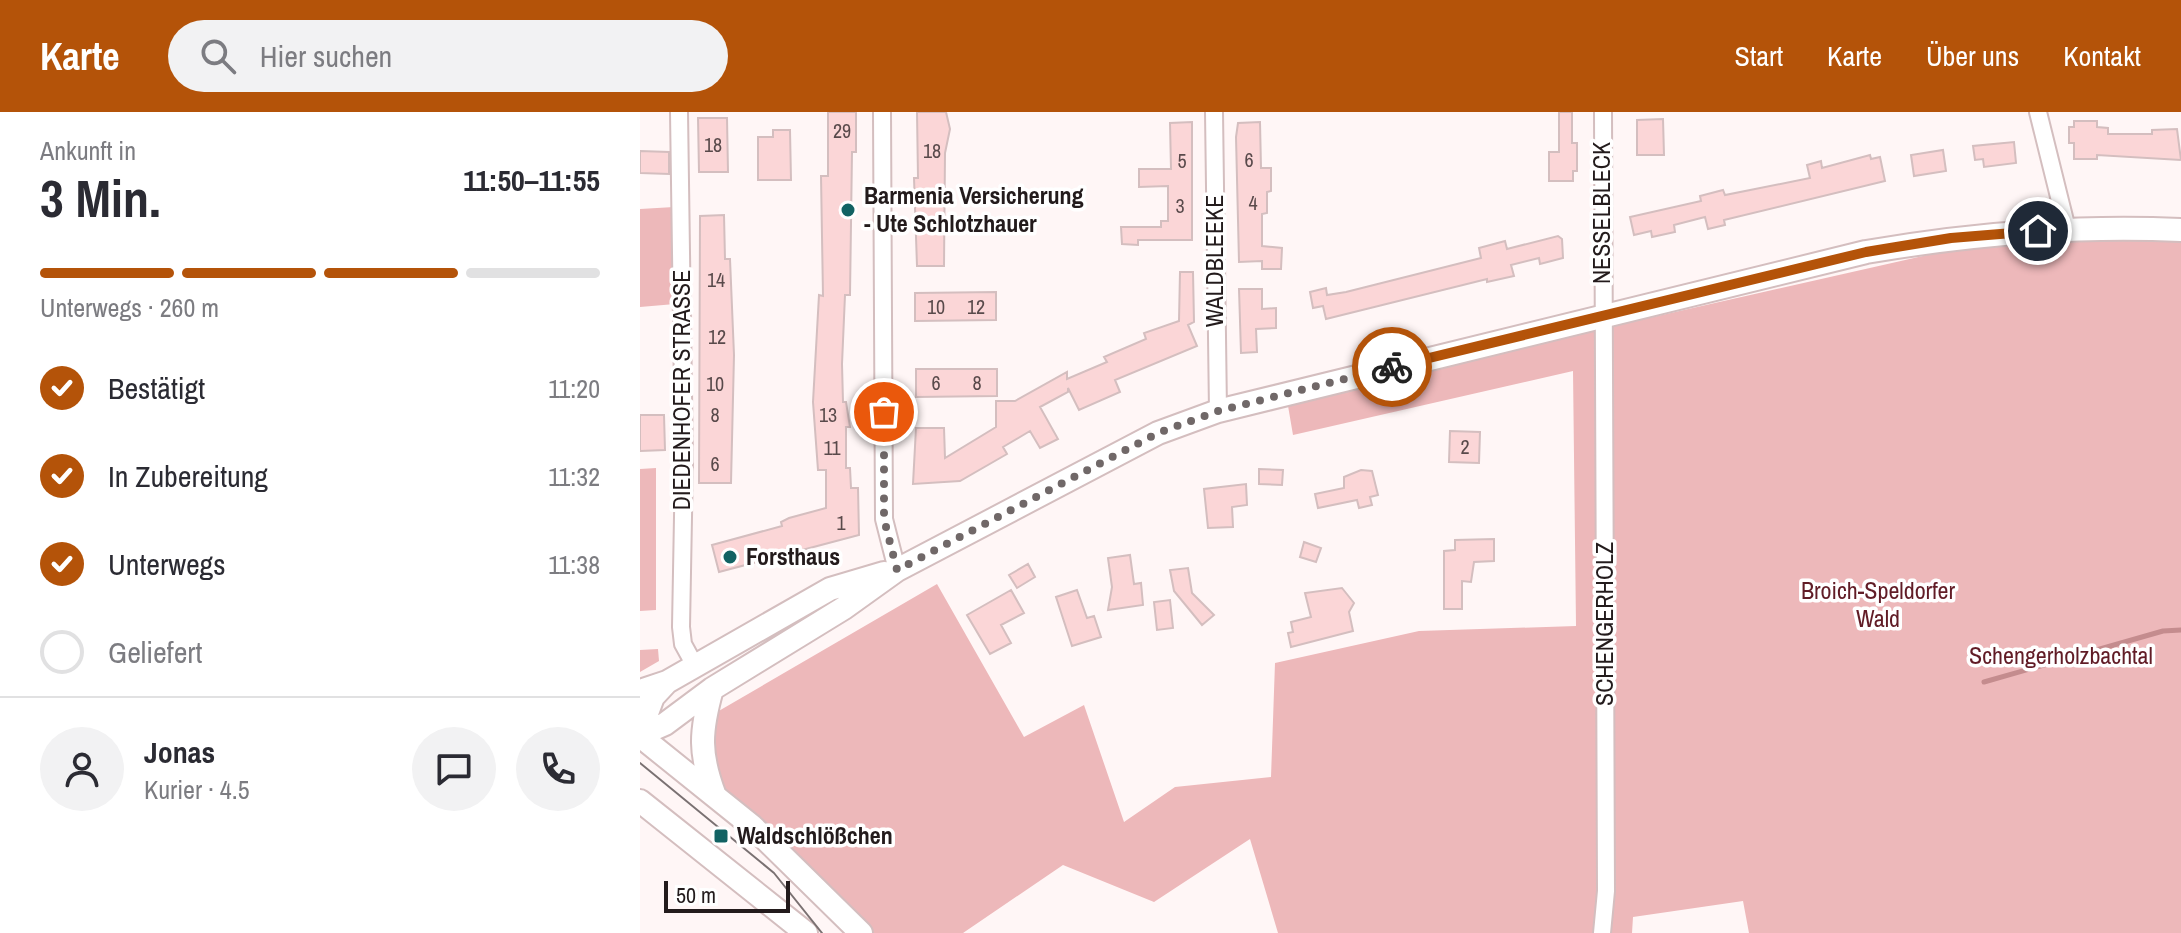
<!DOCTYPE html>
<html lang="de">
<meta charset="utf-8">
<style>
:root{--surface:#fff;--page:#f2f2f3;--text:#2b2b33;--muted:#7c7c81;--line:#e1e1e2;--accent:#b45309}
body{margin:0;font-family:"Archivo Narrow",sans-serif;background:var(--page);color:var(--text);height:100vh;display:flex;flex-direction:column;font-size:30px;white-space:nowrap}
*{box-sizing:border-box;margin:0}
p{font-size:26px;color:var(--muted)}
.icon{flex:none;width:44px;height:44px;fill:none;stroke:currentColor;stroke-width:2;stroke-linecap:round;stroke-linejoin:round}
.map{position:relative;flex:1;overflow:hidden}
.side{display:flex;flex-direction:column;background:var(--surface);width:640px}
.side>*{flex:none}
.scale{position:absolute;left:24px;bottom:20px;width:126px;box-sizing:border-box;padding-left:8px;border:4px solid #231b1c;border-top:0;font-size:22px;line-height:28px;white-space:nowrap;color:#231b1c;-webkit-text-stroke:6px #fff;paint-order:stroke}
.pin{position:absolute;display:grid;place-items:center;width:68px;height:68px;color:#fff;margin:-34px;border:4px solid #fff;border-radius:50%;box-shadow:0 2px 8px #0007}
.courier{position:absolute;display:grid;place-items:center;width:80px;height:80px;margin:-40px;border:6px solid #b45309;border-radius:50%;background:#fff;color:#222;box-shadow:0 2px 10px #0007}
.summary em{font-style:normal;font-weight:700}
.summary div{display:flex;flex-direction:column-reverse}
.summary{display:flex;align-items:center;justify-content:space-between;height:136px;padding:0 40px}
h1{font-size:52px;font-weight:700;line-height:60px}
.bar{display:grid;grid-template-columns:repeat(4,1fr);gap:12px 8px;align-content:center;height:96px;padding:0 40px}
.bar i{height:10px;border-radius:6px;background:var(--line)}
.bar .on{background:var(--accent)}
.bar p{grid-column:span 4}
.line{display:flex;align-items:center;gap:20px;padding:0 40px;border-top:2px solid var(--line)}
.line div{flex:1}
.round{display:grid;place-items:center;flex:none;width:84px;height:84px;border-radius:42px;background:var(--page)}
ol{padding:0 40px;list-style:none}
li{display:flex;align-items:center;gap:24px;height:88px}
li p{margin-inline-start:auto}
li .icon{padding:8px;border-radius:50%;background:var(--accent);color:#fff;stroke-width:4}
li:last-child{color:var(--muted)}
li i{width:44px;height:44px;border:4px solid var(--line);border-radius:50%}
header{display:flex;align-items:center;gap:48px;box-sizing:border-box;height:112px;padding:0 40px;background:var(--accent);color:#fff}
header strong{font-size:38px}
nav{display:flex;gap:44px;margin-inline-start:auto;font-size:28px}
.search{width:560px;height:72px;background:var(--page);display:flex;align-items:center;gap:20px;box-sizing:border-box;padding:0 28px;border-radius:44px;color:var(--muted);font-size:30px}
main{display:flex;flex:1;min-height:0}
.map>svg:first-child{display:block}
.green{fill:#edb8ba}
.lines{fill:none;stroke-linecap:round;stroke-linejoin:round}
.stream{stroke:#c48c8e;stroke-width:5}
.building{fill:#fbd6d7;stroke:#d4bebf;stroke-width:2}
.street-casing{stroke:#d4bebf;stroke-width:20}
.secondary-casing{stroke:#d4bebf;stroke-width:26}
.street{stroke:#fff;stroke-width:16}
.secondary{stroke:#fff;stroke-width:22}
.tram{stroke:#7a7172;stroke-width:2}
.done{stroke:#706868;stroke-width:8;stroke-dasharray:0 14.4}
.route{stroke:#b45309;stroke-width:10}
.poi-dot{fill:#126263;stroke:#fff;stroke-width:3}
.labels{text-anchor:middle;stroke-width:7;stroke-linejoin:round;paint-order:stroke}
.number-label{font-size:20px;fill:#594a4b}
.poi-label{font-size:24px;font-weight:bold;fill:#231b1c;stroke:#fff;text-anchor:start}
.street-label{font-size:24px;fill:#231b1c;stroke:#fff}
.park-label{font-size:24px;fill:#611c26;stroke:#fff}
</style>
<header>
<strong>Karte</strong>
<div class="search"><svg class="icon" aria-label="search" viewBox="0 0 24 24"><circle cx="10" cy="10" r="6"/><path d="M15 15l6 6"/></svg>Hier suchen</div>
<nav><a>Start</a><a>Karte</a><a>Über uns</a><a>Kontakt</a></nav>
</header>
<main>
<section class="side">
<div class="summary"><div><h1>3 Min.</h1><p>Ankunft in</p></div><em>11:50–11:55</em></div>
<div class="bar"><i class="on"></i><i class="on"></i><i class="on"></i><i></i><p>Unterwegs · 260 m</p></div>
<ol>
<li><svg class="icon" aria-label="check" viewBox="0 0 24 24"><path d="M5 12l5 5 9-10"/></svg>Bestätigt<p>11:20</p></li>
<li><svg class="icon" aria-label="check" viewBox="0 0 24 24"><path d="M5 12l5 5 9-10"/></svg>In Zubereitung<p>11:32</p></li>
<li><svg class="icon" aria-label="check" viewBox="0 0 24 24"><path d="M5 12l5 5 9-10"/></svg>Unterwegs<p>11:38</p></li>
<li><i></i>Geliefert</li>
</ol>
<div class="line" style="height:144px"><a class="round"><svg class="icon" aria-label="person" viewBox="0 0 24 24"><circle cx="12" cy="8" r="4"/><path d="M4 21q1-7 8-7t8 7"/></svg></a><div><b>Jonas</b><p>Kurier · 4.5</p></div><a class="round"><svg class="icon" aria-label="chat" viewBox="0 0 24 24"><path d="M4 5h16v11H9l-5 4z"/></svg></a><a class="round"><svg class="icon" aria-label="phone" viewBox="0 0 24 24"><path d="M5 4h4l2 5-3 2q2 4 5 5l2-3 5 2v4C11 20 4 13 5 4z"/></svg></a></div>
</section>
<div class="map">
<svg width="1541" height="821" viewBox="0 0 1541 821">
<rect width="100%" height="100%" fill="#fff6f6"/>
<path class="green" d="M34 95 35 192 0 195V97Z
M1484 125 1541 128V821H1109L1103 789 993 805 992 821H638L610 727 514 790 423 753 323 821H229L188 783 153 739 86 678 72 653 70 627 77 600 297 472 384 625 444 593 484 710 535 675 631 665 635 551 779 519 936 514 933 259 653 323 647 288 1305 139Z
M16 356V498L0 499V357Z
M18 537 19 549 0 560V538Z"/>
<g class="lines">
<path class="stream" d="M1344 570 1523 519 1541 518"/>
</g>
<path class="building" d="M188 0H216V40H212L210 183H205L202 252 203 290H206L210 315H206V356H210L211 376H218L219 423 79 460 72 433 142 414 141 410 149 406 186 396V358H178L173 290 179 183 183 184 181 64H188Z
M277 0H306L310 17 305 41 304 154H277L274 66H278Z
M919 0H932V31H937V59H933V69H909V40H919Z
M58 6H87L88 60H59Z
M1023 7 1024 43H997V8Z
M1434 9H1457V15L1468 16V22H1512V18L1537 17 1541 48 1457 43V47H1434V31H1429V15H1434Z
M552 10V128H498V133L482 132 481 115H521V109H528V74L499 75V57H531L530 11Z
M620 10 621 56H631V79L627 80V101L622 102V134L642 136 641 157H622V149L599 150 596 25 598 11Z
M133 18H150L151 68H118V25H133Z
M1374 30 1376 51 1344 55 1343 47 1335 48 1333 34Z
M1303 38 1306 59 1274 64 1271 43Z
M0 39 29 40V62L0 61Z
M1230 43 1231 47 1240 45 1245 69 1084 108 1085 113 1068 117 1065 105 1034 113 1035 120 1012 125 1011 119 994 123 990 105 1061 89 1060 84 1083 78 1085 83 1170 66 1167 53 1181 49 1182 56Z
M84 103 85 147H90L94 243 91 371H59L60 104Z
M918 124 922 127 923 146 900 152 899 146 871 153 874 164 847 170V167L686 207 683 194 673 196 670 180 686 176 687 183 706 180 841 146 839 136 865 129 867 137Z
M540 160H553L554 210 548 213 557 234 475 268 480 280 439 298 428 276V280L400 295 418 327 400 336 390 319 363 335 367 342 320 369 273 372 276 316H304L305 346 356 315V289H375L427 260V267L467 250 464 245 506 227 504 221 539 209Z
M599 177H622V197L636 196V216L616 217 617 240 601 241Z
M356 180V208L275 209V181Z
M276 257H357V284L276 285Z
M0 303H24L25 338 0 339Z
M810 319 840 320 839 351 809 350Z
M619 357 643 358 642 373 619 372Z
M721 358 732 359 738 383 730 385 732 393 719 396 717 388 678 396 675 382 704 376V365Z
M606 372 607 393 592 395 593 415 568 416 564 377Z
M854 427V449L834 450 831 470 822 469V497H804V439L815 438V428Z
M664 430 681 436 676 450 660 445Z
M490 443 494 472 501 471 503 493 468 498 472 475 468 446Z
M388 452 395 465 377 476 369 463Z
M548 456 552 481 574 503 562 513 534 479 530 458Z
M702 476 714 491 709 500 713 519 651 535 648 521 653 520 651 510 671 505 665 481Z
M371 478 384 501 361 513 371 531 350 542 327 503Z
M437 478 447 506 454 504 461 525 432 534 416 485Z
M530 488 533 516 517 518 514 490Z"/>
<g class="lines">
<defs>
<path id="street" d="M39 0 44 350 41 515 43 532 54 552
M242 0 244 407 257 458
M574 0 578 299
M1398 0 1427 117
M962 821 966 779 963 0"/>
<path id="secondary" d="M72 577C60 620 59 642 75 684
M0 579 27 570 190 477 244 461
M0 620 13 585 26 571
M0 623 25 612 72 577 204 496 257 458 518 321 578 299 1226 140C1331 122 1435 113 1541 118
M0 624 112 714 221 821
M0 689 166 821"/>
</defs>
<use href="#street" class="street-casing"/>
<use href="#secondary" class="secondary-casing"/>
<use href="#street" class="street"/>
<use href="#secondary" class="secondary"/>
<path class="tram" d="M0 651 134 761 182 821"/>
</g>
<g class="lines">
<path class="done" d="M244 300V407L257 458 518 321 578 299 752 255"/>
<path class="route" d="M752 255 1226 140 1311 126 1398 119"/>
</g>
<g class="poi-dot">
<circle cx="208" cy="98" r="8"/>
<circle cx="90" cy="445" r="8"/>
<rect x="73" y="716" width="16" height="16" rx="4"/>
</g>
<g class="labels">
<g class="number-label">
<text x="202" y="26">29</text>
<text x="73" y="40">18</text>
<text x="292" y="46">18</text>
<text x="609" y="55">6</text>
<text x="542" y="56">5</text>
<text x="613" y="98">4</text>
<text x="540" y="101">3</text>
<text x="76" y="175">14</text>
<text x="296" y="202">10</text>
<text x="336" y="202">12</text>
<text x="77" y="232">12</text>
<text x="296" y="278">6</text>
<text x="337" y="278">8</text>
<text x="75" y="279">10</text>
<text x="75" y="310">8</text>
<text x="188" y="310">13</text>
<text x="825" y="342">2</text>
<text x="192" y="343">11</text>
<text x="75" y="359">6</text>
<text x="201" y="418">1</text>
</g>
<g class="poi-label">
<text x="224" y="92">Barmenia Versicherung<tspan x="224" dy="28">- Ute Schlotzhauer</tspan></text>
<text x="106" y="453">Forsthaus</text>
<text x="97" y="732">Waldschlößchen</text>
</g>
<g class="street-label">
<text transform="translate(962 101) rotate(-90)" y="8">NESSELBLECK</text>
<text transform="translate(575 149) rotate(-90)" y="8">WALDBLEEKE</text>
<text transform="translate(42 278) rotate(-90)" y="8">DIEDENHOFER STRASSE</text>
<text transform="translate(965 512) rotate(-90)" y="8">SCHENGERHOLZ</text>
</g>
<g class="park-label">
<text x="1238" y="487">Broich-Speldorfer<tspan x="1238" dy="28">Wald</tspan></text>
<text x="1421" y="552">Schengerholzbachtal</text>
</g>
</g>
</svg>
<div class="scale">50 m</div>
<div class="pin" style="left:244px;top:300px;background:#ea580c"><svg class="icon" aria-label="bag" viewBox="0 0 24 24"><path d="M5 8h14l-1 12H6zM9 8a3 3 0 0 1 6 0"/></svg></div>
<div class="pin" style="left:1398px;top:119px;background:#1f2937"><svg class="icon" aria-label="home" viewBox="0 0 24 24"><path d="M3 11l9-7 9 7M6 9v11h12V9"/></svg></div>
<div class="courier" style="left:752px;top:255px"><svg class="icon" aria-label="bike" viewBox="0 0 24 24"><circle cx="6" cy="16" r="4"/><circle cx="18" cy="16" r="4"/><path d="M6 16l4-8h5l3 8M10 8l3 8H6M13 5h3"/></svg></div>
</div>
</main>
